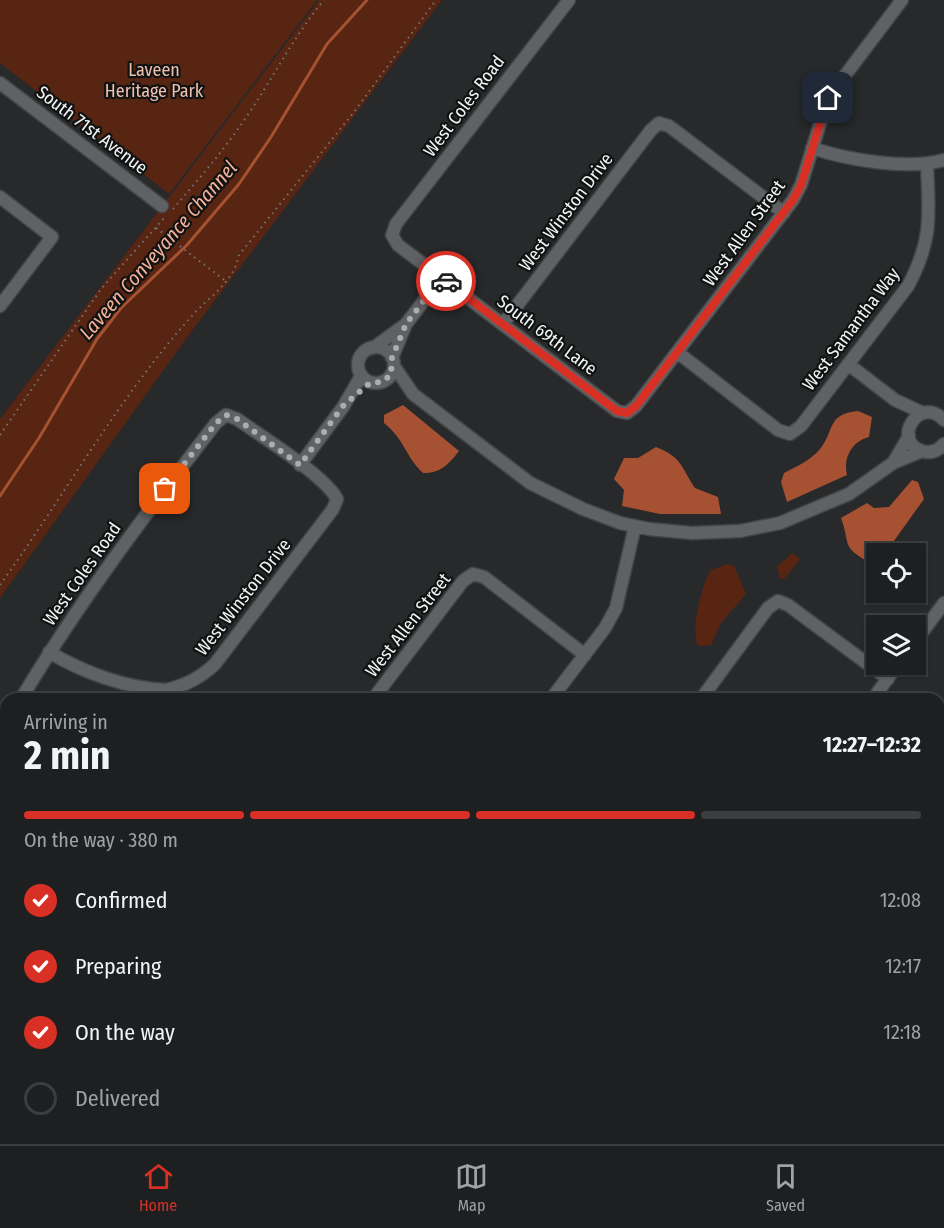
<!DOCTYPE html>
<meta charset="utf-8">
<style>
:root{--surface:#1d1f20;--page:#2a2c2d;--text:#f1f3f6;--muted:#a0a2a5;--line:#3b3d3e;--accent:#d93025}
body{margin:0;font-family:"Fira Sans Condensed",sans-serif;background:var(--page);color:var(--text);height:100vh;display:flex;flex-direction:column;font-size:22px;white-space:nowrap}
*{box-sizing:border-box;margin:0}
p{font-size:20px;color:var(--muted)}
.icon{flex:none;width:33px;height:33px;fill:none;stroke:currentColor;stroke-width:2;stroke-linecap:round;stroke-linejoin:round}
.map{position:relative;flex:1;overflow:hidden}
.sheet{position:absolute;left:0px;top:693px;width:945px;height:452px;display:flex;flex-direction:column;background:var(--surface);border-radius:18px 18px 0 0;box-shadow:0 2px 4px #0004,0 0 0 2px var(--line)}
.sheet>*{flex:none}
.buttons{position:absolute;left:866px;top:543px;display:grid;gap:12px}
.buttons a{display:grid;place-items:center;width:60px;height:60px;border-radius:0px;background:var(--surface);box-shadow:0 2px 4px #0004,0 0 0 2px var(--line);font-size:30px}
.pin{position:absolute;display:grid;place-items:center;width:51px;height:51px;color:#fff;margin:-26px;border-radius:12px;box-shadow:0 3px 9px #0006}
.courier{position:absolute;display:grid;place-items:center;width:60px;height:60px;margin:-30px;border:4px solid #d93025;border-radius:50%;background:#fff;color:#222;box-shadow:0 2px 8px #0007}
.head em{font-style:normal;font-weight:700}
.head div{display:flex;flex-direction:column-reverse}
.head{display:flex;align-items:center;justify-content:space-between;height:102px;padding:0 24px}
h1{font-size:39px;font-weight:700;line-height:45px}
.bar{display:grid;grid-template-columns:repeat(4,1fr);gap:9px 6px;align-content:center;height:72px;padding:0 24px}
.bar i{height:8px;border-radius:4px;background:var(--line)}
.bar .on{background:var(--accent)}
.bar p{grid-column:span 4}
ol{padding:0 24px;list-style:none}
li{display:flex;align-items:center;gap:18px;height:66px}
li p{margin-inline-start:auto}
li .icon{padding:6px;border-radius:50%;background:var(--accent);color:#fff;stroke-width:4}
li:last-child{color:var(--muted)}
li i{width:33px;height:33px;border:3px solid var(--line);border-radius:50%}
.tabs{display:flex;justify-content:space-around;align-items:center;height:84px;border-top:2px solid var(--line);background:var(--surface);font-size:16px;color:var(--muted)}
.tabs a{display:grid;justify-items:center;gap:3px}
.tabs .on{color:var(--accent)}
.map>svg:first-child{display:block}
.green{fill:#582512}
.water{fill:#a65131}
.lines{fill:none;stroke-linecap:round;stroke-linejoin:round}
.stream{stroke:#a65131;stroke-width:3}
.minor-casing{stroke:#424445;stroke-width:15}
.path{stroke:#737576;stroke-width:2;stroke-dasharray:1.5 4.5;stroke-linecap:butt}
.minor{stroke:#606164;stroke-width:12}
.done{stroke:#acadae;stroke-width:6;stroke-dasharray:0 10.8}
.route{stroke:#d93025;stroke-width:8}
.labels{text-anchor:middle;stroke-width:4.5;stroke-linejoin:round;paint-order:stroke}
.park-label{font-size:18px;fill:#f0c0af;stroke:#111212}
.street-label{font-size:18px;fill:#f3f4f5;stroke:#111212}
.water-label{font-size:20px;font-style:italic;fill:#f7b197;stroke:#111212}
</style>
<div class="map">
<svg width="944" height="1144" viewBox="0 0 944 1144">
<rect width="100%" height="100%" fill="#27292b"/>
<path class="green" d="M0 0H317L169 194 0 63Z
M319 0H442L188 336 0 598V419Z
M793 553 800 559 785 578 780 579 777 566Z
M728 564 734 566 746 594 721 623 711 645 698 646C690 634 702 582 711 570Z
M944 997V1144H653L675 1138H939V1003Z"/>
<path class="water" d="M403 405 459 451C448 465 441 473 423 473 405 456 405 440 384 423V415Z
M858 411 872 417 869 437C852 441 843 458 847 475L787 502 781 482 784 473C797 466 810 461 820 449 835 431 826 414 858 411Z
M656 447C682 457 681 467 695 488L718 497 721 514H660L622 506 624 490 614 479 624 458H638Z
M912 480 918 482 924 499 886 552 876 554V559L868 562C840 545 851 545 841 518L867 503 874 508 889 507Z"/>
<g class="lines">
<path class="stream" d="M0 496 39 438 97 339 121 308 187 245 239 184 271 137 327 44 367 0"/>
<defs>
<path id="minor" d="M569 0 396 224 392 235 398 245 617 411 627 413 636 406 793 200 801 185 828 98 902 0
M0 83 162 206
M812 148C848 160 907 170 944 160
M0 197 52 237 0 306
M503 324 651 130 659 123 669 126 784 213
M358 365a18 18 0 1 1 36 0a18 18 0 1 1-36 0Z
M373 348 406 324
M677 352 778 430 790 434 801 426 908 286C933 239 929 216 927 165
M392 358 406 324 442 277
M848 364 895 400 923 413
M394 366 413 394 530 483 583 509 620 523 649 529 692 533 740 531 780 523 849 494 893 463 922 451
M944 420C919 394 891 441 922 451 931 454 938 451 944 444
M893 463 909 436
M300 465 343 407 361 376
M915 642 944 603
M49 652C84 673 126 688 166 690
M21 699C79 602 147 512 216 423L226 415 237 419C261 436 324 475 337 499L333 509 215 664C200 678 186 685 166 690L167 699
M373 699 463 581 473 574 484 577 585 655
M551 699 605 628 616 608 635 526
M701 699 768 608 778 601 788 605 888 679
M873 699 898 664
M0 729 6 721
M939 836 944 829
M0 855 6 860"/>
</defs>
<use href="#minor" class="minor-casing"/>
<path class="path" d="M173 209C198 180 223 151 245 119 272 80 293 37 324 0
M156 228 227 282
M0 435 101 289 165 217
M0 585C64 496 117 400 190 318 208 297 233 284 239 255L354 112 436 0
M939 929 944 928
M0 962H6
M0 977H6
M331 1138 334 1144
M129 1144 192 1138"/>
<use href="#minor" class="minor"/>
</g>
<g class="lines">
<path class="done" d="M165 489 216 423 226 415 237 419 300 465 343 406 370 383 382 382 391 375 392 358 406 324 442 277 446 281"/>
<path class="route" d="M446 281 617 411 627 413 636 406 793 200 801 185 828 98"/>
</g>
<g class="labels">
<g class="park-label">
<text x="154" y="76">Laveen<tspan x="154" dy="21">Heritage Park</tspan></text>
</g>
<g class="street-label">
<text transform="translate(464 106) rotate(-53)" y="6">West Coles Road</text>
<text transform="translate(92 130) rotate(37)" y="6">South 71st Avenue</text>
<text transform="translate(566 212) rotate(-53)" y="6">West Winston Drive</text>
<text transform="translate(744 233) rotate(-54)" y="6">West Allen Street</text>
<text transform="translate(851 329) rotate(-53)" y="6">West Samantha Way</text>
<text transform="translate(547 335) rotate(37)" y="6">South 69th Lane</text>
<text transform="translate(82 574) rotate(-55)" y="6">West Coles Road</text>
<text transform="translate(243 597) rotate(-52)" y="6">West Winston Drive</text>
<text transform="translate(408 625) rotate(-52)" y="6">West Allen Street</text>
</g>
<g class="water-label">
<text transform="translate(158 250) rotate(-49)" y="7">Laveen Conveyance Channel</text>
</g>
</g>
</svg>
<div class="buttons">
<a><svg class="icon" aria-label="locate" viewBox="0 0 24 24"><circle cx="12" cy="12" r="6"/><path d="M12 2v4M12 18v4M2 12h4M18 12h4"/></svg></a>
<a><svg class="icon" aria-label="layers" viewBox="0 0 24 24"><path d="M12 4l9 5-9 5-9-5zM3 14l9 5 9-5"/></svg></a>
</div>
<div class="pin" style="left:165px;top:489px;background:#ea580c"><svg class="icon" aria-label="bag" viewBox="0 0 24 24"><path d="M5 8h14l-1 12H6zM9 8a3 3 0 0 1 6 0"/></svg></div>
<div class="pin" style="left:828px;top:98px;background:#1f2937"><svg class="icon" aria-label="home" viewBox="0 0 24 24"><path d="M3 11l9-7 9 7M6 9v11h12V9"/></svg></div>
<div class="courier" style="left:446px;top:281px"><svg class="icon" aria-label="car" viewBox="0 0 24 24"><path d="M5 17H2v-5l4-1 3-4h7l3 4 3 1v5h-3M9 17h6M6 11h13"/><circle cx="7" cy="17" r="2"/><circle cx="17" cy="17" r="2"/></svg></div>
<section class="sheet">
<div class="head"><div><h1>2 min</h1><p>Arriving in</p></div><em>12:27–12:32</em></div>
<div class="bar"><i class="on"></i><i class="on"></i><i class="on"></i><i></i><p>On the way · 380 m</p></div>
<ol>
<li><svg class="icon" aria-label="check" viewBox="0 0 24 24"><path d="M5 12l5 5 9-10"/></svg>Confirmed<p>12:08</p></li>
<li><svg class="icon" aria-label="check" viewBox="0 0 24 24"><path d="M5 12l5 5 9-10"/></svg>Preparing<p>12:17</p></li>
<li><svg class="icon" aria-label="check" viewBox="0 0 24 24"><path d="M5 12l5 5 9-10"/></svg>On the way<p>12:18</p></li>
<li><i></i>Delivered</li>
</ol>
</section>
</div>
<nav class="tabs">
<a class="on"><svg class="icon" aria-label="home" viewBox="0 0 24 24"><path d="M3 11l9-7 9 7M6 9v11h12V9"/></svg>Home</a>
<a><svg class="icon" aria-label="map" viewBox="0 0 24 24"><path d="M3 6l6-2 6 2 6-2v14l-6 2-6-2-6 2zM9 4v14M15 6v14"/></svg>Map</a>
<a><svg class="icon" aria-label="saved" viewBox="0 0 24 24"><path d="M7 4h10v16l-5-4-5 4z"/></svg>Saved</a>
</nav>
